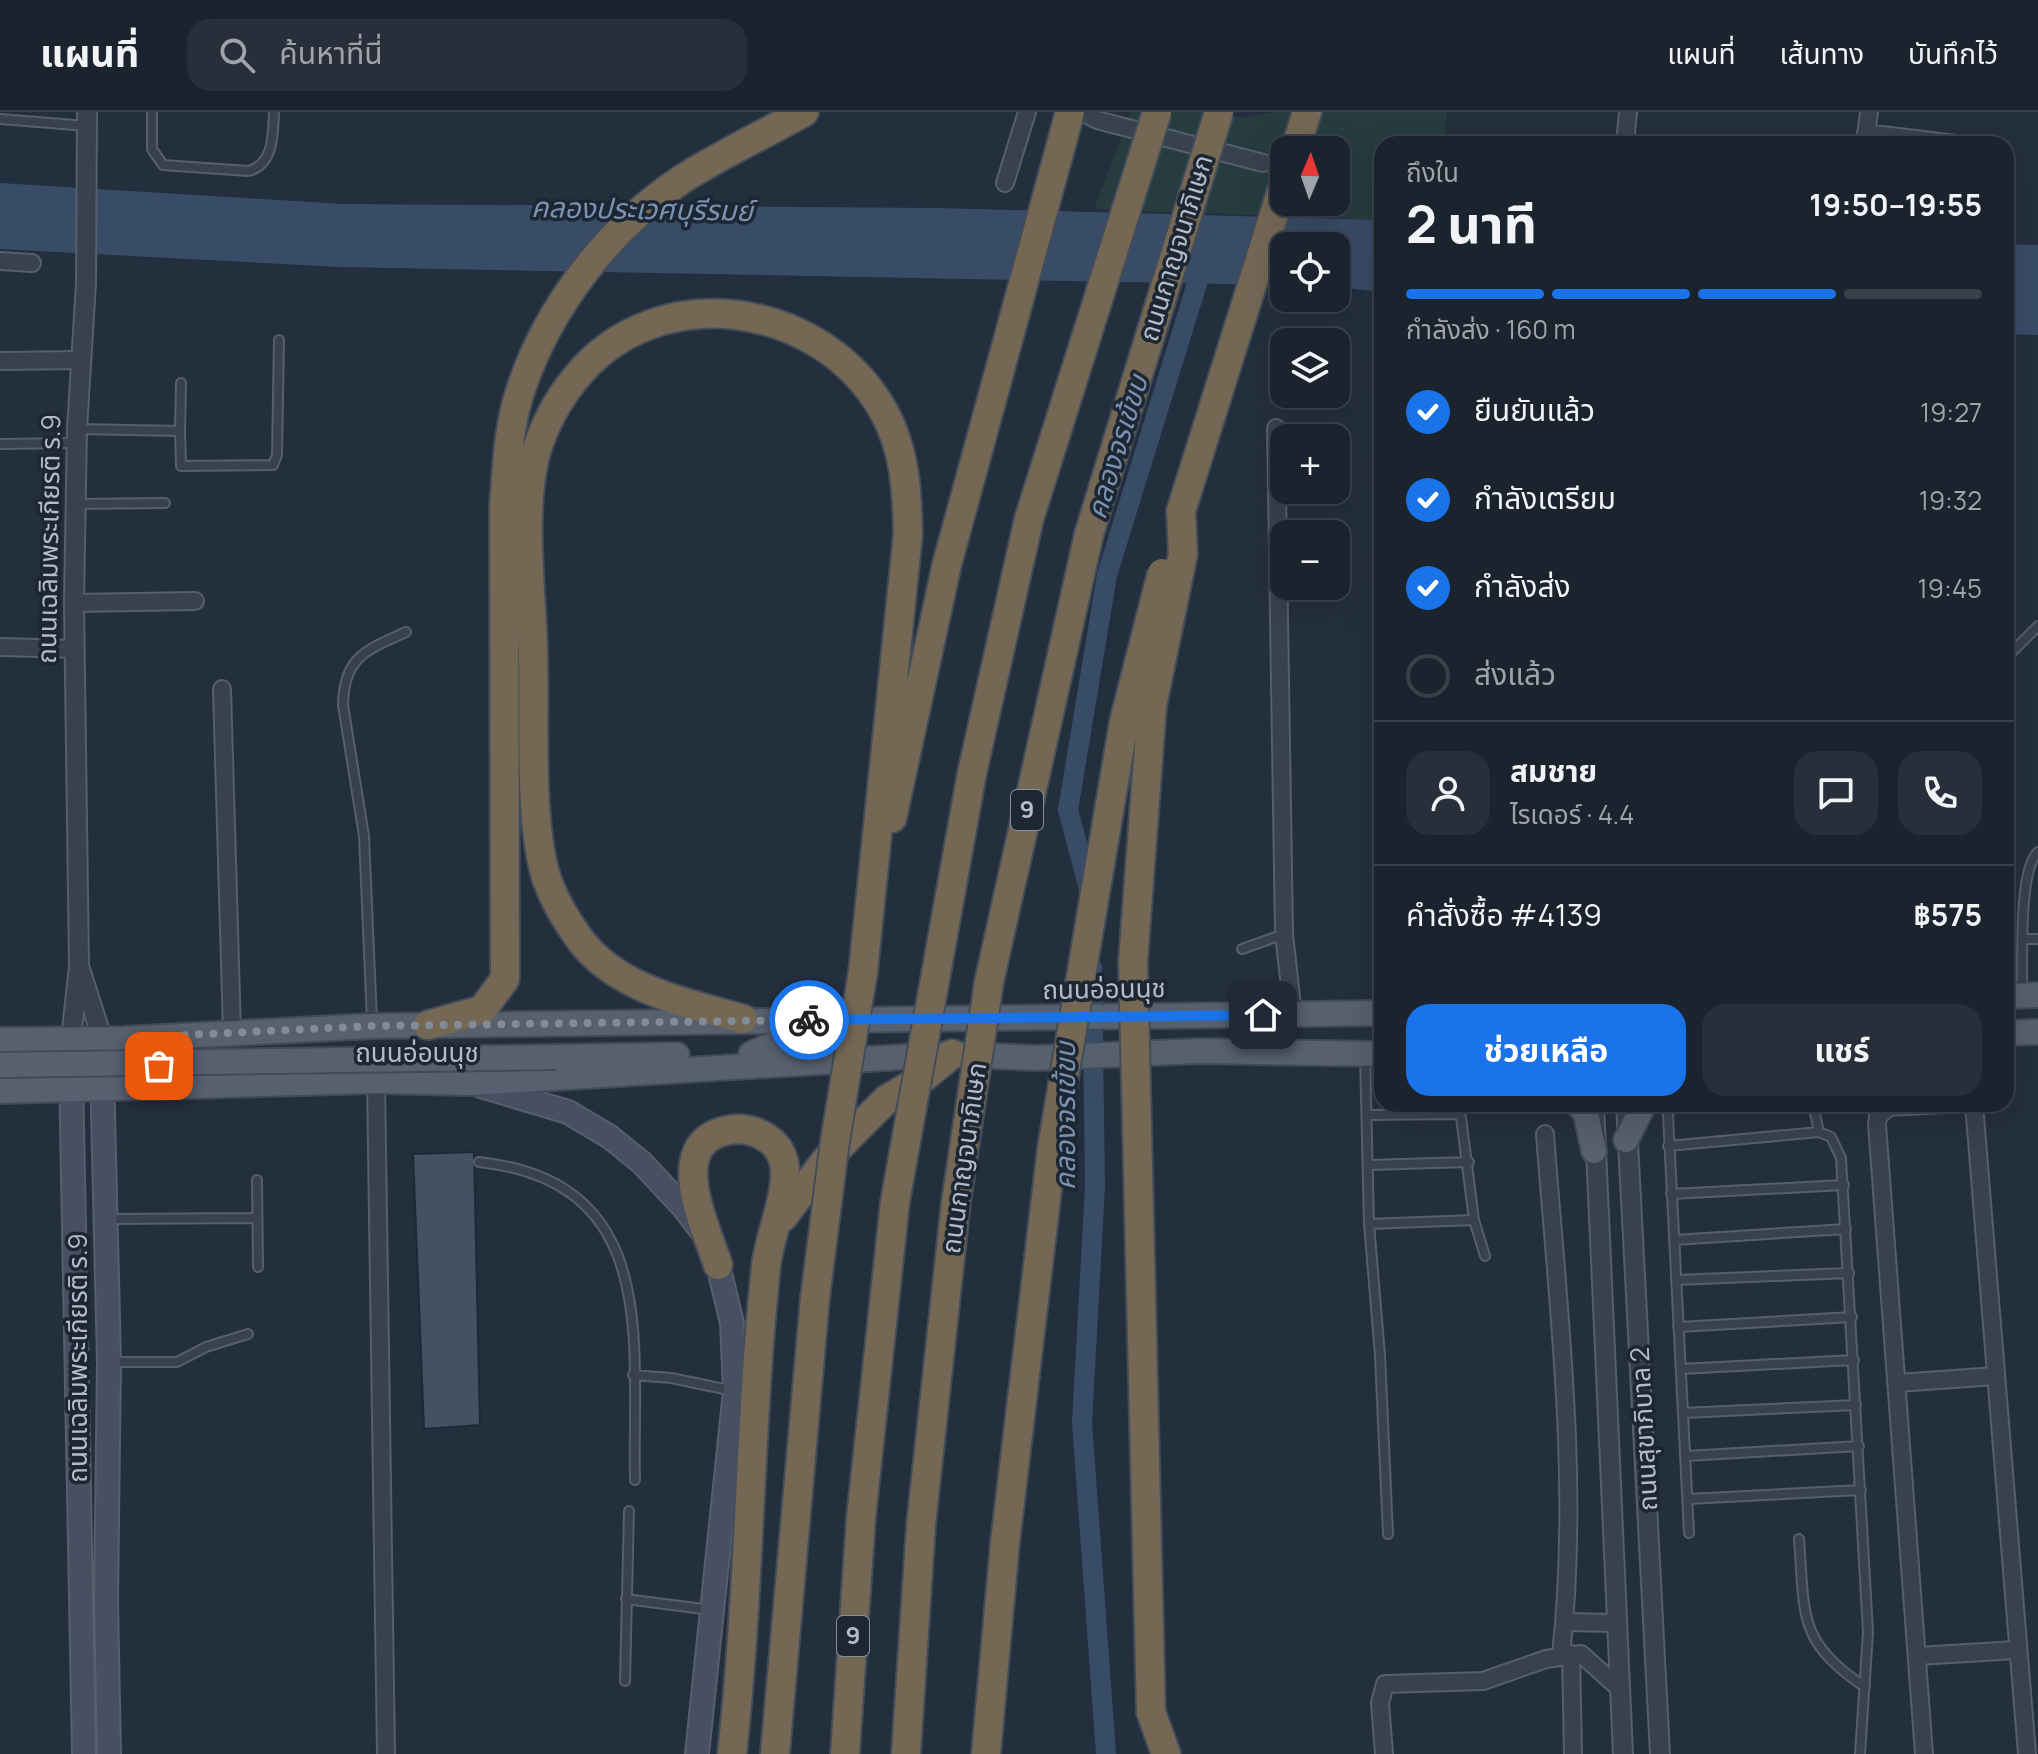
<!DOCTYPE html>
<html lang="th">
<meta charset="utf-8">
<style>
:root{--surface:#1b232e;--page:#282f3a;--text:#f1f3f6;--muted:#a0a4aa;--line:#39404a;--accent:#1a73e8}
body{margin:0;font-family:Manrope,"Noto Sans Thai",sans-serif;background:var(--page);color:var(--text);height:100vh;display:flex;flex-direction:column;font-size:30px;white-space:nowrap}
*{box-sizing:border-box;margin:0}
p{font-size:26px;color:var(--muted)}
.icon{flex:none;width:44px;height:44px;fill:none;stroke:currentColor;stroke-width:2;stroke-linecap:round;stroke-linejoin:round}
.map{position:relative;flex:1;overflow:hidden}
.sheet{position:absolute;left:1374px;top:24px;width:640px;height:976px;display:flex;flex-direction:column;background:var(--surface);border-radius:24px;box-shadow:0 8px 32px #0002,0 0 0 2px var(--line)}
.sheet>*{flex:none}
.needle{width:52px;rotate:2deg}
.buttons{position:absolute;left:1270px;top:24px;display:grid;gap:16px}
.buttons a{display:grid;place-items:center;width:80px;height:80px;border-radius:16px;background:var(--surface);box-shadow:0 8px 32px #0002,0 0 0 2px var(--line);font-size:40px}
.pin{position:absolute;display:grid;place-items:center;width:68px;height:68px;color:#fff;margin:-34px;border-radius:16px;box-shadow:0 4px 12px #0006}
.courier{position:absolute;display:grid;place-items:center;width:80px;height:80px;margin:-40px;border:6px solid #1a73e8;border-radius:50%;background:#fff;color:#222;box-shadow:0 2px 10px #0007}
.head em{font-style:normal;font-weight:700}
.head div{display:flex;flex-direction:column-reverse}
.head{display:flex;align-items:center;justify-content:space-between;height:136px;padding:0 32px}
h1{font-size:52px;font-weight:700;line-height:60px}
.bar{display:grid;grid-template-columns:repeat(4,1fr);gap:12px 8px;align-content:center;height:96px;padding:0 32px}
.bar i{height:10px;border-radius:6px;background:var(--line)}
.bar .selected{background:var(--accent)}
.bar p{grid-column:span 4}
.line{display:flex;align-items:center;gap:20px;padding:0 32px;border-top:2px solid var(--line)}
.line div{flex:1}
.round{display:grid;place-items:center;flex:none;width:84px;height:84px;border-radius:24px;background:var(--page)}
ol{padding:0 32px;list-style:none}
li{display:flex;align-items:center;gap:24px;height:88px}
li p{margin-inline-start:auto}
li .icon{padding:8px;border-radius:50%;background:var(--accent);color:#fff;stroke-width:4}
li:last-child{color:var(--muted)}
li i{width:44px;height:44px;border:4px solid var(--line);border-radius:50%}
.cta{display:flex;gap:16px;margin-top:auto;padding:16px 32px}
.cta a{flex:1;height:92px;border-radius:24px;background:var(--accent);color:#fff;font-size:32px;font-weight:700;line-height:92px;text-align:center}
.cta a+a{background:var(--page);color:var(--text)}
header{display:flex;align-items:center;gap:48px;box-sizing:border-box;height:112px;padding:0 40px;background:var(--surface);border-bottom:2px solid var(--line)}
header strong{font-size:38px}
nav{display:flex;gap:44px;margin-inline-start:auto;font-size:28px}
.search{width:560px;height:72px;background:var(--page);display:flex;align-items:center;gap:20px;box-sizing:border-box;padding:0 28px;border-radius:24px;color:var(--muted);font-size:30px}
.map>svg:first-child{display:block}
.green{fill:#263c3f;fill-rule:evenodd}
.water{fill:#394c67}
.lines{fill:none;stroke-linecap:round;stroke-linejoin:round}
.canal{stroke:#394c67;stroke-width:20}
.building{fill:#455162;stroke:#1f2835;stroke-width:2}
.service-casing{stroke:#565f6c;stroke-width:12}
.minor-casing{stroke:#565f6c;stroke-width:20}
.tertiary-casing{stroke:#565f6c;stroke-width:22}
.secondary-casing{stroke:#565f6c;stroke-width:26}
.primary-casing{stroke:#414a57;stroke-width:28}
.motorway-casing{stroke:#434c59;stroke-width:32}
.service{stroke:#38414e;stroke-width:8}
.minor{stroke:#38414e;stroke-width:16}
.tertiary{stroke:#38414e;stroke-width:18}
.secondary{stroke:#465061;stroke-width:22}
.primary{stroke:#56606e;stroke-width:24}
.motorway{stroke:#746855;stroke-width:28}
.primary-bridge-casing{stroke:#414a57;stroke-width:28;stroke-linecap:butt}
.motorway-bridge-casing{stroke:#434c59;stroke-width:32;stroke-linecap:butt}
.primary-bridge{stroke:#56606e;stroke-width:24}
.motorway-bridge{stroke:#746855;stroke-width:28}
.done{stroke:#828b98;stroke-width:8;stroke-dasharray:0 14.4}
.route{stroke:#1a73e8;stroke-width:10}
.labels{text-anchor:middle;stroke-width:7;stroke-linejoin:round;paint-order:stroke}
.shield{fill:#1d2633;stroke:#878f9c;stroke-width:2}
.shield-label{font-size:24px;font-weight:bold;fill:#b4bcc9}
.street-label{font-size:26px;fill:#b4bcc9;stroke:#1d2633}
.water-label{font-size:28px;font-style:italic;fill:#7c92b1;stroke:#1d2633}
</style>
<header>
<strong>แผนที่</strong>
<div class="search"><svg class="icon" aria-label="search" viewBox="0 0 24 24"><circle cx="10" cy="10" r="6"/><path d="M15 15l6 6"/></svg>ค้นหาที่นี่</div>
<nav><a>แผนที่</a><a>เส้นทาง</a><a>บันทึกไว้</a></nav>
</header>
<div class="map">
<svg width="2038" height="1642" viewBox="0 0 2038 1642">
<rect width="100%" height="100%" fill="#242f3e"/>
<path class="green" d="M1131 0H1201L1245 6 1275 0H1447L1444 32H1382V108L1094 97ZM1284 38H1336V90H1284Z"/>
<path class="water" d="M0 71 342 92 938 96 1382 108V180L1336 175V134H1284V173L340 155 0 137Z
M2006 132 2038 133V223L2006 222Z"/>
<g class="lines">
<path class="canal" d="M1091 784 1068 698 1107 463 1204 149
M1092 856 1095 1074 1082 1311 1106 1642"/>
</g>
<path class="building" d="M474 1040 480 1313 424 1317 413 1042Z"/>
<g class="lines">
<defs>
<path id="service" d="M152 0V37L163 53 248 59C274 53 273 22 274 0
M0 7 87 14
M78 317 180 319 181 271
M180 319 181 354 273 353 277 343 279 228
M0 332 76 331
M77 392 165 391
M2006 546 2038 514
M2024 827H2038
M1242 837 1284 822
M2022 882C2023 852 2018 758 2038 740
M372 909 364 724 343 593C344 544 367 538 406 520
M1365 943 1369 1112 1380 1243 1388 1422
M1689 992 1671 994 1668 1003 1689 1421
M1808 992 1814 997 1819 1020
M1367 1003 1457 1002 1461 1005 1474 1108 1485 1144
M1668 1034 1819 1020 1831 1025 1841 1046 1868 1520 1860 1642
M479 1050C662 1070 632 1230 635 1368
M1369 1053 1469 1050
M257 1068 258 1155
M1671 1082 1844 1073
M106 1107 256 1106
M1369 1112 1474 1108
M1674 1128 1846 1117
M1676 1168 1849 1161
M1678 1215 1852 1205
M110 1250H177L206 1235 248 1222
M1681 1257 1854 1248
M633 1263 671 1266 734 1279
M1683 1301 1856 1293
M1686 1344 1859 1334
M1688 1387 1861 1378
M1799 1427C1805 1504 1797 1529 1865 1575
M626 1487 711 1498
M625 1569 629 1399"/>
<path id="minor" d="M1082 0 1097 8 1263 51
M1866 21 1956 32
M1625 32 1628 0
M1865 32 1869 0
M1005 71 1027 0
M0 149 32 151
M0 249 81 248
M1276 316 1284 822 1293 902
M74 491 195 489
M0 535 74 537
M222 577 232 920
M376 969 386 1642
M1974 992 2027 1642
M1545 1022C1558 1196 1580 1370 1561 1543
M1898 1271 1995 1264
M1565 1510 1615 1511
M1571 1542 1573 1642
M1918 1544 2016 1538
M1384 1642 1380 1591 1385 1572 1483 1569 1546 1547 1581 1542 1619 1576
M1924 1642 1877 1012 1878 1004 1889 995 1944 992"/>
<path id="tertiary" d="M80 857 102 926
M71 927 79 854 74 491 77 317 86 171 87 0
M1594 992 1623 1642
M1626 992 1660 1642"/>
<path id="secondary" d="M71 959 84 1642
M102 959 109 1250 106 1489 109 1642
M481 974 568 1000 610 1025 642 1051 684 1096 704 1122 718 1153 732 1211 735 1279 697 1642"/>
<path id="primary" d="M2006 884 2038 883
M2006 921 2038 920
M0 928 124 927 372 914 1382 901
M751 942 818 912
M556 945 677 943
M0 979 376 969 469 971 952 942 1034 946 1200 939 1382 942
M1578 992 1586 1002 1594 1039
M1626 1028 1644 992"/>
<path id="motorway" d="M1295 38 1307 0
M1181 399 1284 71
M892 706 947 452 1070 0
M743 907C687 891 619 878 581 829 567 810 555 790 547 768 528 710 535 605 533 542 532 481 520 398 536 340 544 314 557 289 574 268 655 164 822 188 884 300 905 338 907 378 908 422L863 860
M428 913 482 898 505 867 504 395C507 355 508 312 522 274 549 194 610 115 681 68 720 43 763 23 804 0
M783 1105 826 1048 887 987 923 966 952 942
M718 1153C706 1115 663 1030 729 1018 750 1014 776 1025 783 1047 792 1075 769 1123 766 1154 749 1316 750 1480 732 1642
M1151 1600 1166 1642
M775 1642 815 1186
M845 1642 861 1406
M906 1642 921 1413
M986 1642 1005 1431"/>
</defs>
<use href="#service" class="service-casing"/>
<use href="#minor" class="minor-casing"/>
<use href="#tertiary" class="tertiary-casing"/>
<use href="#secondary" class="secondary-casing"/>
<use href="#primary" class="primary-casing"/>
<use href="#motorway" class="motorway-casing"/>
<use href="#service" class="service"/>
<use href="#minor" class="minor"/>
<use href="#tertiary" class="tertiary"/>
<use href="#secondary" class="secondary"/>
<use href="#primary" class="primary"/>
<use href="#motorway" class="motorway"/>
<defs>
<path id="primary-bridge" d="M0 953 556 945"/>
<path id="motorway-bridge" d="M815 1186 835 1029 863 860
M861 1406 895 1090 972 661 1029 407 1157 0
M921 1413 956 1090 989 870 1089 422 1219 0
M1005 1431 1052 1036 1124 610 1162 461
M1151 1600 1133 849 1152 594 1183 442 1181 399"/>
</defs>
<use href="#primary-bridge" class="primary-bridge-casing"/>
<use href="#motorway-bridge" class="motorway-bridge-casing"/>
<use href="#primary-bridge" class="primary-bridge"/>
<use href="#motorway-bridge" class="motorway-bridge"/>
</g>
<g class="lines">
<path class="done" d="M159 954 163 937 185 923 372 914 809 908"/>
<path class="route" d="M809 908 1263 903"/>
</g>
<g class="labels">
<g class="shield">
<rect x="1011" y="678" width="32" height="40" rx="6"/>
<rect x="837" y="1504" width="32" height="40" rx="6"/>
</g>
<g class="shield-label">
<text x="1027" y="706">9</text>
<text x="853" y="1532">9</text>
</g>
<g class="street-label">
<text transform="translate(1176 136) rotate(-73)" y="9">ถนนกาญจนาภิเษก</text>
<text transform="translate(49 427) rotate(-89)" y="9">ถนนเฉลิมพระเกียรติ ร.9</text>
<text transform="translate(1104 877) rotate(-1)" y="9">ถนนอ่อนนุช</text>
<text x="417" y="950">ถนนอ่อนนุช</text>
<text transform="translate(964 1046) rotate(-82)" y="9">ถนนกาญจนาภิเษก</text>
<text transform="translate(78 1246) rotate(-90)" y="9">ถนนเฉลิมพระเกียรติ ร.9</text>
<text transform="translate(1644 1317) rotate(-93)" y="9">ถนนสุขาภิบาล 2</text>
</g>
<g class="water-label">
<text transform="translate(642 97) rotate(1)" y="10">คลองประเวศบุรีรมย์</text>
<text transform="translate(1117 335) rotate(-73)" y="10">คลองจรเข้ขบ</text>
<text transform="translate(1065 1004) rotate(-90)" y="10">คลองจรเข้ขบ</text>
</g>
</g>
</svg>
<div class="buttons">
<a><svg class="needle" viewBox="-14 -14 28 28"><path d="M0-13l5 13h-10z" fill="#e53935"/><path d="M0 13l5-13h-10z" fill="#a0a4aa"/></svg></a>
<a><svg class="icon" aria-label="locate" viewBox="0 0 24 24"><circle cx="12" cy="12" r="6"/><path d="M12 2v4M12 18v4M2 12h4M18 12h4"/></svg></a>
<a><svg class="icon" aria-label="layers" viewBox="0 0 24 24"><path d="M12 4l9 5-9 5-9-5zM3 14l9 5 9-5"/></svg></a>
<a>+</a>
<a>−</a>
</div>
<div class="pin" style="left:159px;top:954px;background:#ea580c"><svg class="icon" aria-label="bag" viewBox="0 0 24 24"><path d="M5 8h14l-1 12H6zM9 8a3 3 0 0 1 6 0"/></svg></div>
<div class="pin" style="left:1263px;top:903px;background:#1f2937"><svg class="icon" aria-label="home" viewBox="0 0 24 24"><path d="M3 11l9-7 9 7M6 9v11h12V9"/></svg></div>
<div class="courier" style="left:809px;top:908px"><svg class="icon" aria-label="bike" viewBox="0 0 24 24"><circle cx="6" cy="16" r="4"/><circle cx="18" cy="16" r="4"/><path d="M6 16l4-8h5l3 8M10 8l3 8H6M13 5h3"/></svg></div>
<section class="sheet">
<div class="head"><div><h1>2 นาที</h1><p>ถึงใน</p></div><em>19:50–19:55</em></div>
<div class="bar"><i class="selected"></i><i class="selected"></i><i class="selected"></i><i></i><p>กำลังส่ง · 160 m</p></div>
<ol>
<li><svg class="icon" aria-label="check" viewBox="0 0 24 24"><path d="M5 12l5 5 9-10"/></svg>ยืนยันแล้ว<p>19:27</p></li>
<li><svg class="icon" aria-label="check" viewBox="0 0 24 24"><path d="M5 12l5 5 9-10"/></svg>กำลังเตรียม<p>19:32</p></li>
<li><svg class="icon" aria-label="check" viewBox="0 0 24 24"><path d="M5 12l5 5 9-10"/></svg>กำลังส่ง<p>19:45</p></li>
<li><i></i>ส่งแล้ว</li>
</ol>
<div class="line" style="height:144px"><a class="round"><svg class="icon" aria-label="person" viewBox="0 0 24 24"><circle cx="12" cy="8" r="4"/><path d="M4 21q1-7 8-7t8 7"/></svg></a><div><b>สมชาย</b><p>ไรเดอร์ · 4.4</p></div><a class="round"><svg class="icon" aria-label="chat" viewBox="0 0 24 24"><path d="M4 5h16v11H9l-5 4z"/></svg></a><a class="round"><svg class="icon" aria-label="phone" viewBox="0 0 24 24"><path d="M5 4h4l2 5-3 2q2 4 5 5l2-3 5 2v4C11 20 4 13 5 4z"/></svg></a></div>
<div class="line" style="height:104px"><div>คำสั่งซื้อ #4139</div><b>฿575</b></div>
<div class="cta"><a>ช่วยเหลือ</a><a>แชร์</a></div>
</section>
</div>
